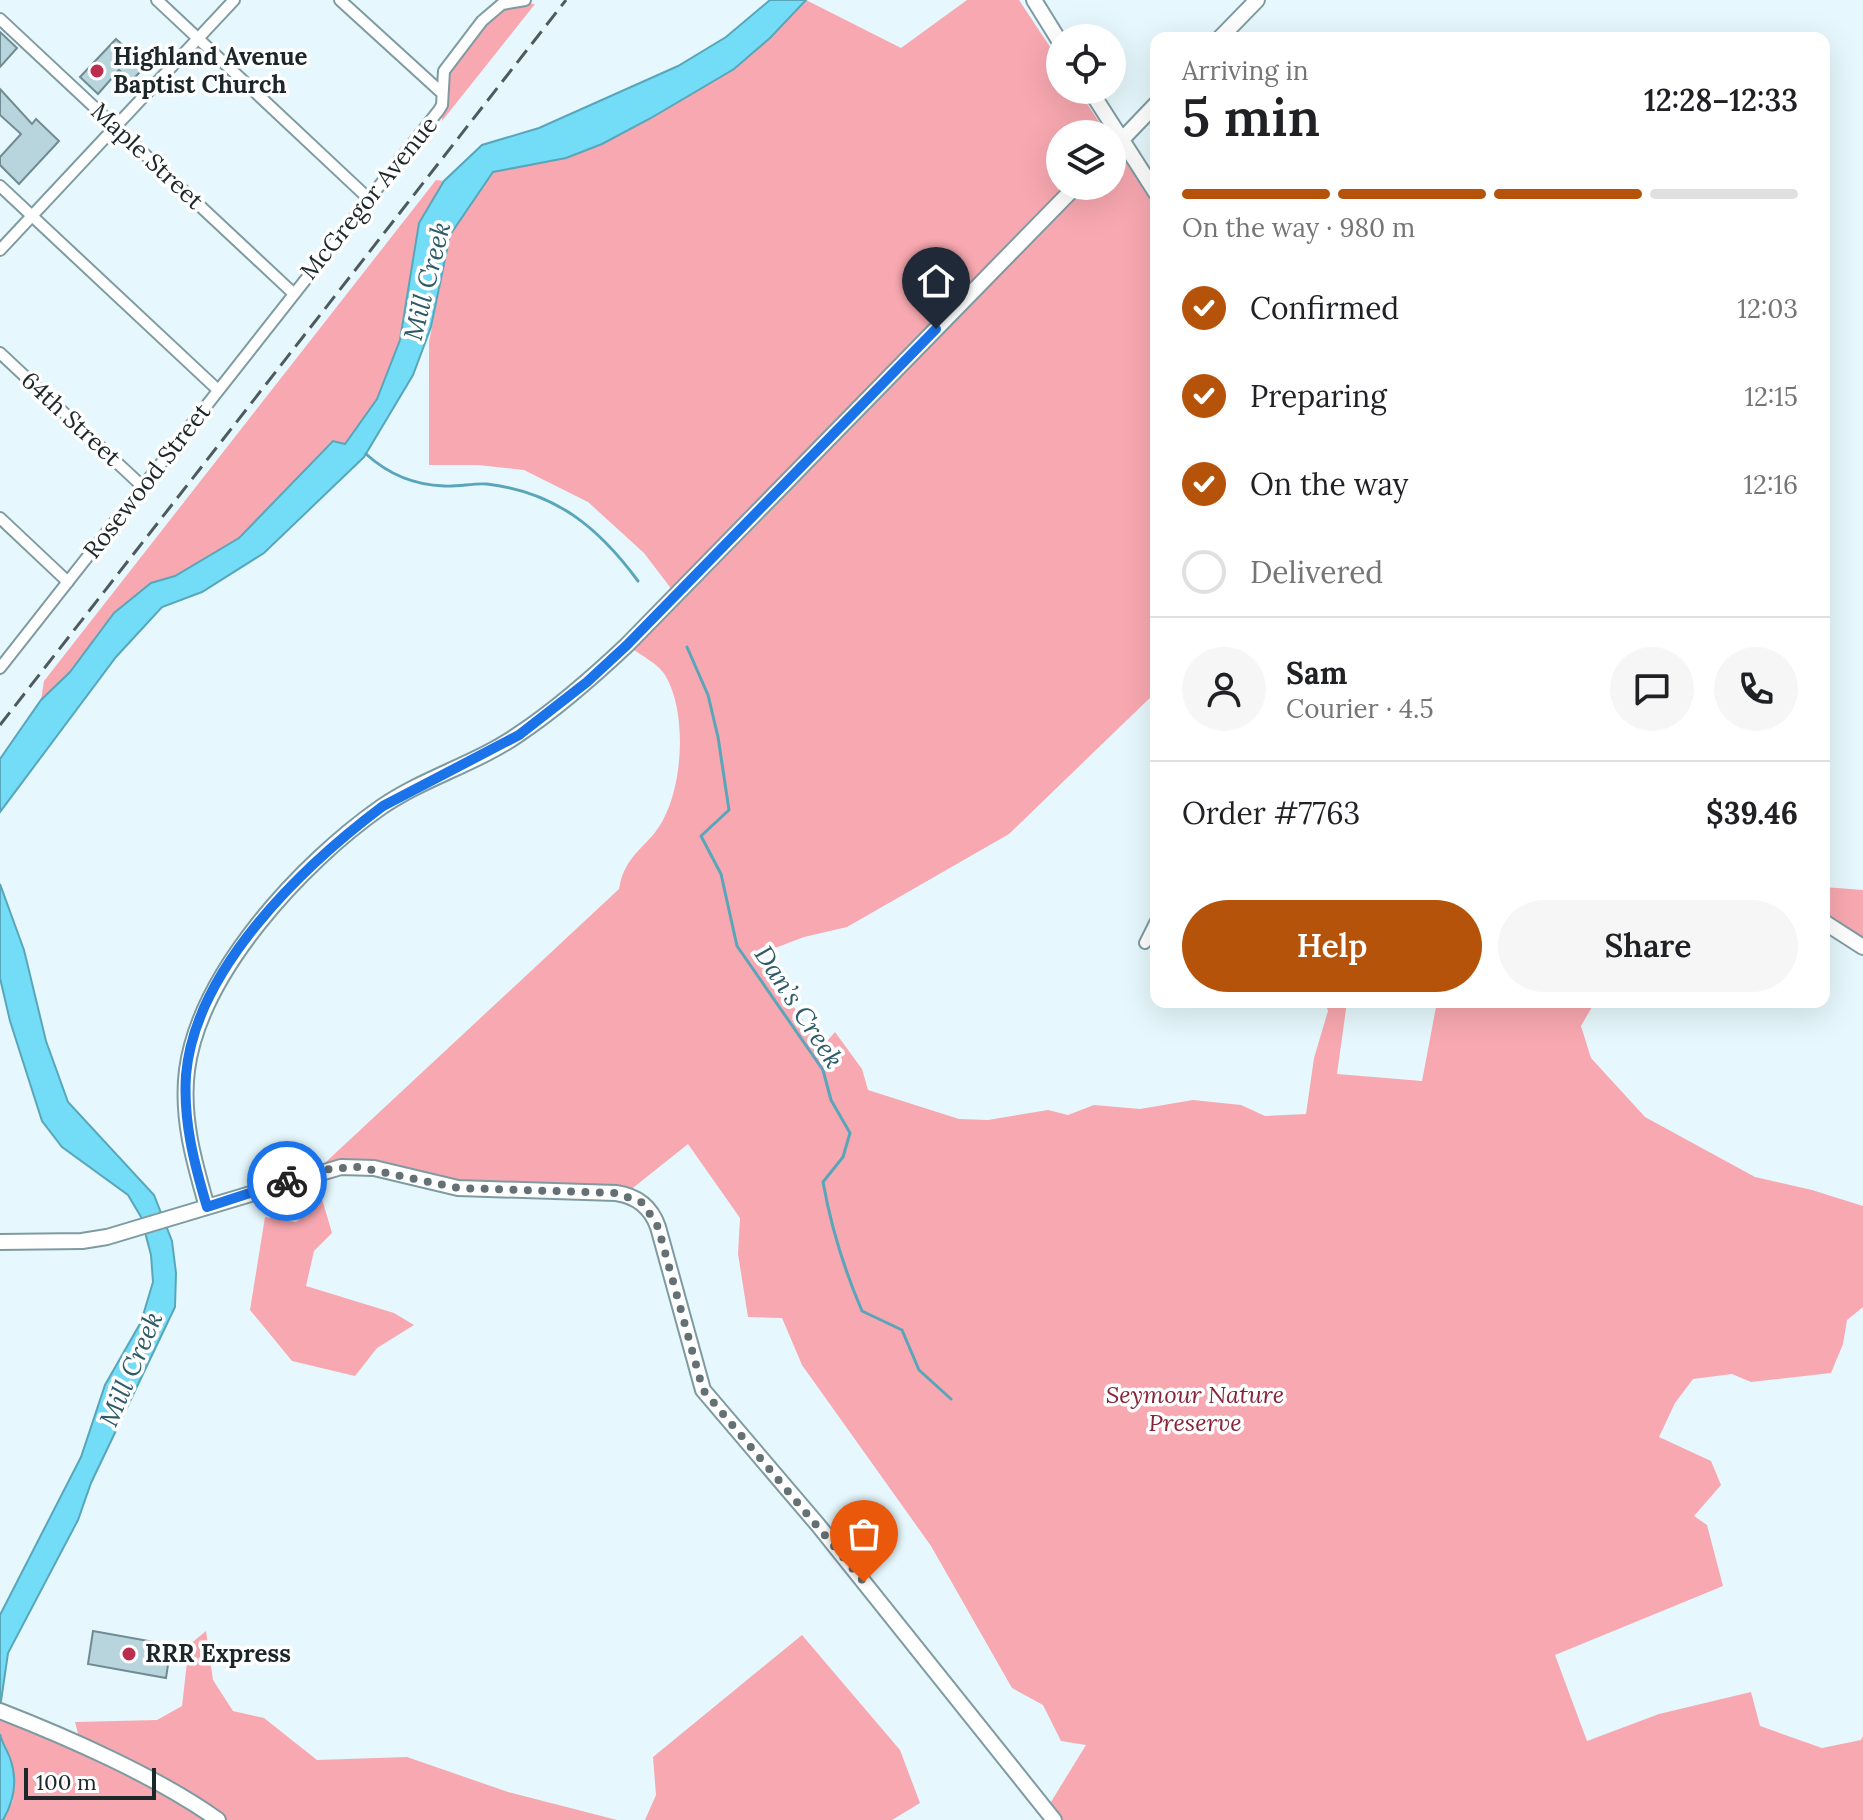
<!DOCTYPE html>
<meta charset="utf-8">
<style>
:root{--surface:#fff;--page:#f6f6f6;--text:#202124;--muted:#757577;--line:#e0e0e0;--accent:#b45309}
body{margin:0;font-family:Lora,serif;background:var(--page);color:var(--text);height:100vh;display:flex;flex-direction:column;font-size:30px;white-space:nowrap}
*{box-sizing:border-box;margin:0}
p{font-size:26px;color:var(--muted)}
.icon{flex:none;width:44px;height:44px;fill:none;stroke:currentColor;stroke-width:2;stroke-linecap:round;stroke-linejoin:round}
.map{position:relative;flex:1;overflow:hidden}
.details{position:absolute;left:1150px;top:32px;width:680px;height:976px;display:flex;flex-direction:column;background:var(--surface);border-radius:16px;box-shadow:0 8px 32px #0002}
.details>*{flex:none}
.controls{position:absolute;left:1046px;top:24px;display:grid;gap:16px}
.controls a{display:grid;place-items:center;width:80px;height:80px;border-radius:50%;background:var(--surface);box-shadow:0 8px 32px #0002;font-size:40px}
.scale{position:absolute;left:24px;bottom:20px;width:132px;box-sizing:border-box;padding-left:8px;border:4px solid #1c272a;border-top:0;font-size:22px;line-height:28px;white-space:nowrap;color:#1c272a;-webkit-text-stroke:6px #fff;paint-order:stroke}
.pin{position:absolute;display:grid;place-items:center;width:68px;height:68px;color:#fff;margin:-82px -34px;border-radius:50% 50% 50% 0;rotate:-45deg;box-shadow:0 0 8px #0007}
.pin .icon{rotate:45deg}
.courier{position:absolute;display:grid;place-items:center;width:80px;height:80px;margin:-40px;border:6px solid #1a73e8;border-radius:50%;background:#fff;color:#222;box-shadow:0 2px 10px #0007}
.head em{font-style:normal;font-weight:600}
.head div{display:flex;flex-direction:column-reverse}
.head{display:flex;align-items:center;justify-content:space-between;height:136px;padding:0 32px}
h1{font-size:52px;font-weight:600;line-height:60px}
.bar{display:grid;grid-template-columns:repeat(4,1fr);gap:12px 8px;align-content:center;height:96px;padding:0 32px}
.bar i{height:10px;border-radius:6px;background:var(--line)}
.bar .active{background:var(--accent)}
.bar p{grid-column:span 4}
.line{display:flex;align-items:center;gap:20px;padding:0 32px;border-top:2px solid var(--line)}
.line div{flex:1}
.round{display:grid;place-items:center;flex:none;width:84px;height:84px;border-radius:42px;background:var(--page)}
ol{padding:0 32px;list-style:none}
li{display:flex;align-items:center;gap:24px;height:88px}
li p{margin-inline-start:auto}
li .icon{padding:8px;border-radius:50%;background:var(--accent);color:#fff;stroke-width:4}
li:last-child{color:var(--muted)}
li i{width:44px;height:44px;border:4px solid var(--line);border-radius:50%}
.button{display:flex;gap:16px;margin-top:auto;padding:16px 32px}
.button a{flex:1;height:92px;border-radius:48px;background:var(--accent);color:#fff;font-size:32px;font-weight:600;line-height:92px;text-align:center}
.button a+a{background:var(--page);color:var(--text)}
.map>svg:first-child{display:block}
.green{fill:#f8a8b0}
.water{fill:#73ddf8;stroke:#59a6ba;stroke-width:2}
.lines{fill:none;stroke-linecap:round;stroke-linejoin:round}
.stream{stroke:#59a6ba;stroke-width:3}
.building{fill:#b8d5dd;stroke:#708b92;stroke-width:2}
.street-casing{stroke:#7f9ba2;stroke-width:14}
.secondary-casing{stroke:#7f9ba2;stroke-width:18}
.street{stroke:#fff;stroke-width:10}
.secondary{stroke:#fff;stroke-width:14}
.rail{stroke:#4e5a5e;stroke-width:3;stroke-dasharray:16 8;stroke-linecap:butt}
.done{stroke:#637074;stroke-width:8;stroke-dasharray:0 14.4}
.route{stroke:#1a73e8;stroke-width:10}
.poi-dot{fill:#bc2c4d;stroke:#fff;stroke-width:3}
.labels{text-anchor:middle;stroke-width:7;stroke-linejoin:round;paint-order:stroke}
.poi-label{font-size:24px;font-weight:bold;fill:#1c272a;stroke:#fff;text-anchor:start}
.street-label{font-size:24px;fill:#1c272a;stroke:#fff}
.park-label{font-size:24px;font-style:italic;fill:#882439;stroke:#fff}
.water-label{font-size:26px;font-style:italic;fill:#2d5b67;stroke:#fff}
</style>
<div class="map">
<svg width="1863" height="1820" viewBox="0 0 1863 1820">
<rect width="100%" height="100%" fill="#e6f8fd"/>
<path class="green" d="M806 0 901 48 967 0H1019L1060 62V90H1078L1107 134H1060V186H1112V141L1156 208V692L1009 834 847 927 804 937 757 955 822 1047 835 1032 862 1069 868 1090 959 1119 988 1120 1048 1110 1068 1115 1094 1105 1140 1109 1193 1100 1241 1105 1265 1116 1306 1114 1314 1058 1328 1011 1325 1002H1347L1337 1074 1422 1081 1437 1002H1595L1581 1026 1591 1058 1645 1117 1755 1177 1812 1190 1863 1206V1307L1847 1320 1843 1344 1831 1373 1751 1382 1732 1374 1693 1379 1675 1403 1659 1437 1711 1461 1721 1485 1694 1516 1707 1525 1723 1586 1555 1655 1587 1741 1659 1714 1751 1692 1760 1726 1822 1748 1861 1740 1863 1736V1820H1054L1046 1810 1086 1745 1061 1741 1043 1705 1012 1688 931 1546 802 1365 782 1318 748 1317 738 1254 740 1218 688 1144 624 1195 499 1191 374 1168 313 1174 619 889C625 852 650 847 664 818 683 782 687 711 665 675 658 663 638 654 627 645L676 595 644 553 588 502 524 470 478 465H429V342L450 235 494 172 566 158 602 144 651 118 770 38Z
M516 2 535 4 442 121 444 71 482 21Z
M436 180 444 181 419 223 400 340 377 399 345 445 333 441 239 538 175 576 151 583 114 613 70 672 41 700 44 681Z
M1824 887 1863 890V947L1824 922Z
M322 1199 332 1233 314 1251 306 1286 394 1313 414 1325 377 1348 355 1376 292 1361 250 1310 265 1217 296 1222Z
M206 1631 213 1680 233 1711 264 1718 317 1760 407 1757 508 1792 617 1820H3L13 1801 11 1759 0 1734V1711L81 1745 75 1722 157 1720 182 1706 189 1645Z
M802 1635 900 1750 920 1803 892 1820H645L656 1795 653 1757Z"/>
<path class="water" d="M770 0H806L770 38 734 69 651 118 602 144 566 158 493 172 450 235 431 327 413 375 364 457 264 553 202 592 162 607 116 657 0 812V759L41 700 70 672 114 613 151 583 175 576 239 538 333 441 345 444 377 399 400 340 419 223 444 181 482 145 539 128 678 66 726 37Z
M0 884 24 950 46 1041 68 1102 154 1195 172 1241 176 1273 175 1307 91 1483 78 1520 8 1653 0 1708V1615L81 1457 105 1385 141 1322 153 1282 151 1255 141 1217 128 1195 62 1147 42 1121 10 1021 0 978Z
M0 1734C2 1743 7 1750 10 1758 18 1780 14 1801 3 1820H0Z"/>
<g class="lines">
<path class="stream" d="M366 454C388 474 414 485 444 486 458 487 473 483 487 484 556 492 599 528 638 581
M687 647 708 695 718 737 729 810 701 836 721 874 737 946 823 1070 831 1100 850 1133 843 1157 823 1182C831 1227 844 1269 862 1311L902 1330 919 1370 951 1399"/>
</g>
<path class="building" d="M0 32 17 48 0 67Z
M116 39 146 66 131 81 119 70 98 94 80 77Z
M0 89 32 124 36 119 59 141 19 184 0 165V157L21 134 0 115Z
M93 1631 171 1645 166 1678 88 1664Z"/>
<g class="lines">
<defs>
<path id="street" d="M157 0 369 199
M340 0 442 93
M0 19 293 293
M0 186 218 390
M0 250 234 0
M0 353 142 486
M0 518 68 582
M0 668 439 110 442 105 444 71 482 21 502 4 525 0
M1145 943 1156 921"/>
<path id="secondary" d="M1034 0 1060 42
M1220 38 1257 0
M1090 90 1156 193
M1112 150 1156 104
M1824 922 1863 947
M207 1207C194 1162 181 1117 187 1070 200 972 302 863 380 808 423 778 476 764 519 734 558 708 593 677 627 645L1076 186
M0 1242 82 1241 107 1237 341 1167 374 1168 458 1188 616 1193C637 1196 651 1207 658 1227L703 1390 818 1525 1054 1820
M0 1711C67 1737 160 1778 218 1820"/>
</defs>
<use href="#street" class="street-casing"/>
<use href="#secondary" class="secondary-casing"/>
<use href="#street" class="street"/>
<use href="#secondary" class="secondary"/>
<path class="rail" d="M0 725 566 0"/>
</g>
<g class="lines">
<path class="done" d="M287 1181 329 1169 358 1167 458 1188 616 1193 643 1203 658 1227 703 1390 864 1582"/>
<path class="route" d="M287 1181 207 1207C194 1163 183 1121 186 1075 195 969 303 866 383 806L519 735 587 682 627 645 936 329"/>
</g>
<g class="poi-dot">
<circle cx="97" cy="71" r="8"/>
<circle cx="129" cy="1654" r="8"/>
</g>
<g class="labels">
<g class="poi-label">
<text x="113" y="65">Highland Avenue<tspan x="113" dy="28">Baptist Church</tspan></text>
<text x="145" y="1662">RRR Express</text>
</g>
<g class="street-label">
<text transform="translate(147 156) rotate(43)" y="8">Maple Street</text>
<text transform="translate(369 198) rotate(-51)" y="8">McGregor Avenue</text>
<text transform="translate(71 419) rotate(43)" y="8">64th Street</text>
<text transform="translate(147 481) rotate(-52)" y="8">Rosewood Street</text>
</g>
<g class="park-label">
<text x="1195" y="1403">Seymour Nature<tspan x="1195" dy="28">Preserve</tspan></text>
</g>
<g class="water-label">
<text transform="translate(427 281) rotate(-76)" y="9">Mill Creek</text>
<text transform="translate(799 1007) rotate(57)" y="9">Dan’s Creek</text>
<text transform="translate(131 1369) rotate(-67)" y="9">Mill Creek</text>
</g>
</g>
</svg>
<div class="controls">
<a><svg class="icon" aria-label="locate" viewBox="0 0 24 24"><circle cx="12" cy="12" r="6"/><path d="M12 2v4M12 18v4M2 12h4M18 12h4"/></svg></a>
<a><svg class="icon" aria-label="layers" viewBox="0 0 24 24"><path d="M12 4l9 5-9 5-9-5zM3 14l9 5 9-5"/></svg></a>
</div>
<div class="scale">100 m</div>
<div class="pin" style="left:864px;top:1582px;background:#ea580c"><svg class="icon" aria-label="bag" viewBox="0 0 24 24"><path d="M5 8h14l-1 12H6zM9 8a3 3 0 0 1 6 0"/></svg></div>
<div class="pin" style="left:936px;top:329px;background:#1f2937"><svg class="icon" aria-label="home" viewBox="0 0 24 24"><path d="M3 11l9-7 9 7M6 9v11h12V9"/></svg></div>
<div class="courier" style="left:287px;top:1181px"><svg class="icon" aria-label="bike" viewBox="0 0 24 24"><circle cx="6" cy="16" r="4"/><circle cx="18" cy="16" r="4"/><path d="M6 16l4-8h5l3 8M10 8l3 8H6M13 5h3"/></svg></div>
<section class="details">
<div class="head"><div><h1>5 min</h1><p>Arriving in</p></div><em>12:28–12:33</em></div>
<div class="bar"><i class="active"></i><i class="active"></i><i class="active"></i><i></i><p>On the way · 980 m</p></div>
<ol>
<li><svg class="icon" aria-label="check" viewBox="0 0 24 24"><path d="M5 12l5 5 9-10"/></svg>Confirmed<p>12:03</p></li>
<li><svg class="icon" aria-label="check" viewBox="0 0 24 24"><path d="M5 12l5 5 9-10"/></svg>Preparing<p>12:15</p></li>
<li><svg class="icon" aria-label="check" viewBox="0 0 24 24"><path d="M5 12l5 5 9-10"/></svg>On the way<p>12:16</p></li>
<li><i></i>Delivered</li>
</ol>
<div class="line" style="height:144px"><a class="round"><svg class="icon" aria-label="person" viewBox="0 0 24 24"><circle cx="12" cy="8" r="4"/><path d="M4 21q1-7 8-7t8 7"/></svg></a><div><b>Sam</b><p>Courier · 4.5</p></div><a class="round"><svg class="icon" aria-label="chat" viewBox="0 0 24 24"><path d="M4 5h16v11H9l-5 4z"/></svg></a><a class="round"><svg class="icon" aria-label="phone" viewBox="0 0 24 24"><path d="M5 4h4l2 5-3 2q2 4 5 5l2-3 5 2v4C11 20 4 13 5 4z"/></svg></a></div>
<div class="line" style="height:104px"><div>Order #7763</div><b>$39.46</b></div>
<div class="button"><a>Help</a><a>Share</a></div>
</section>
</div>
